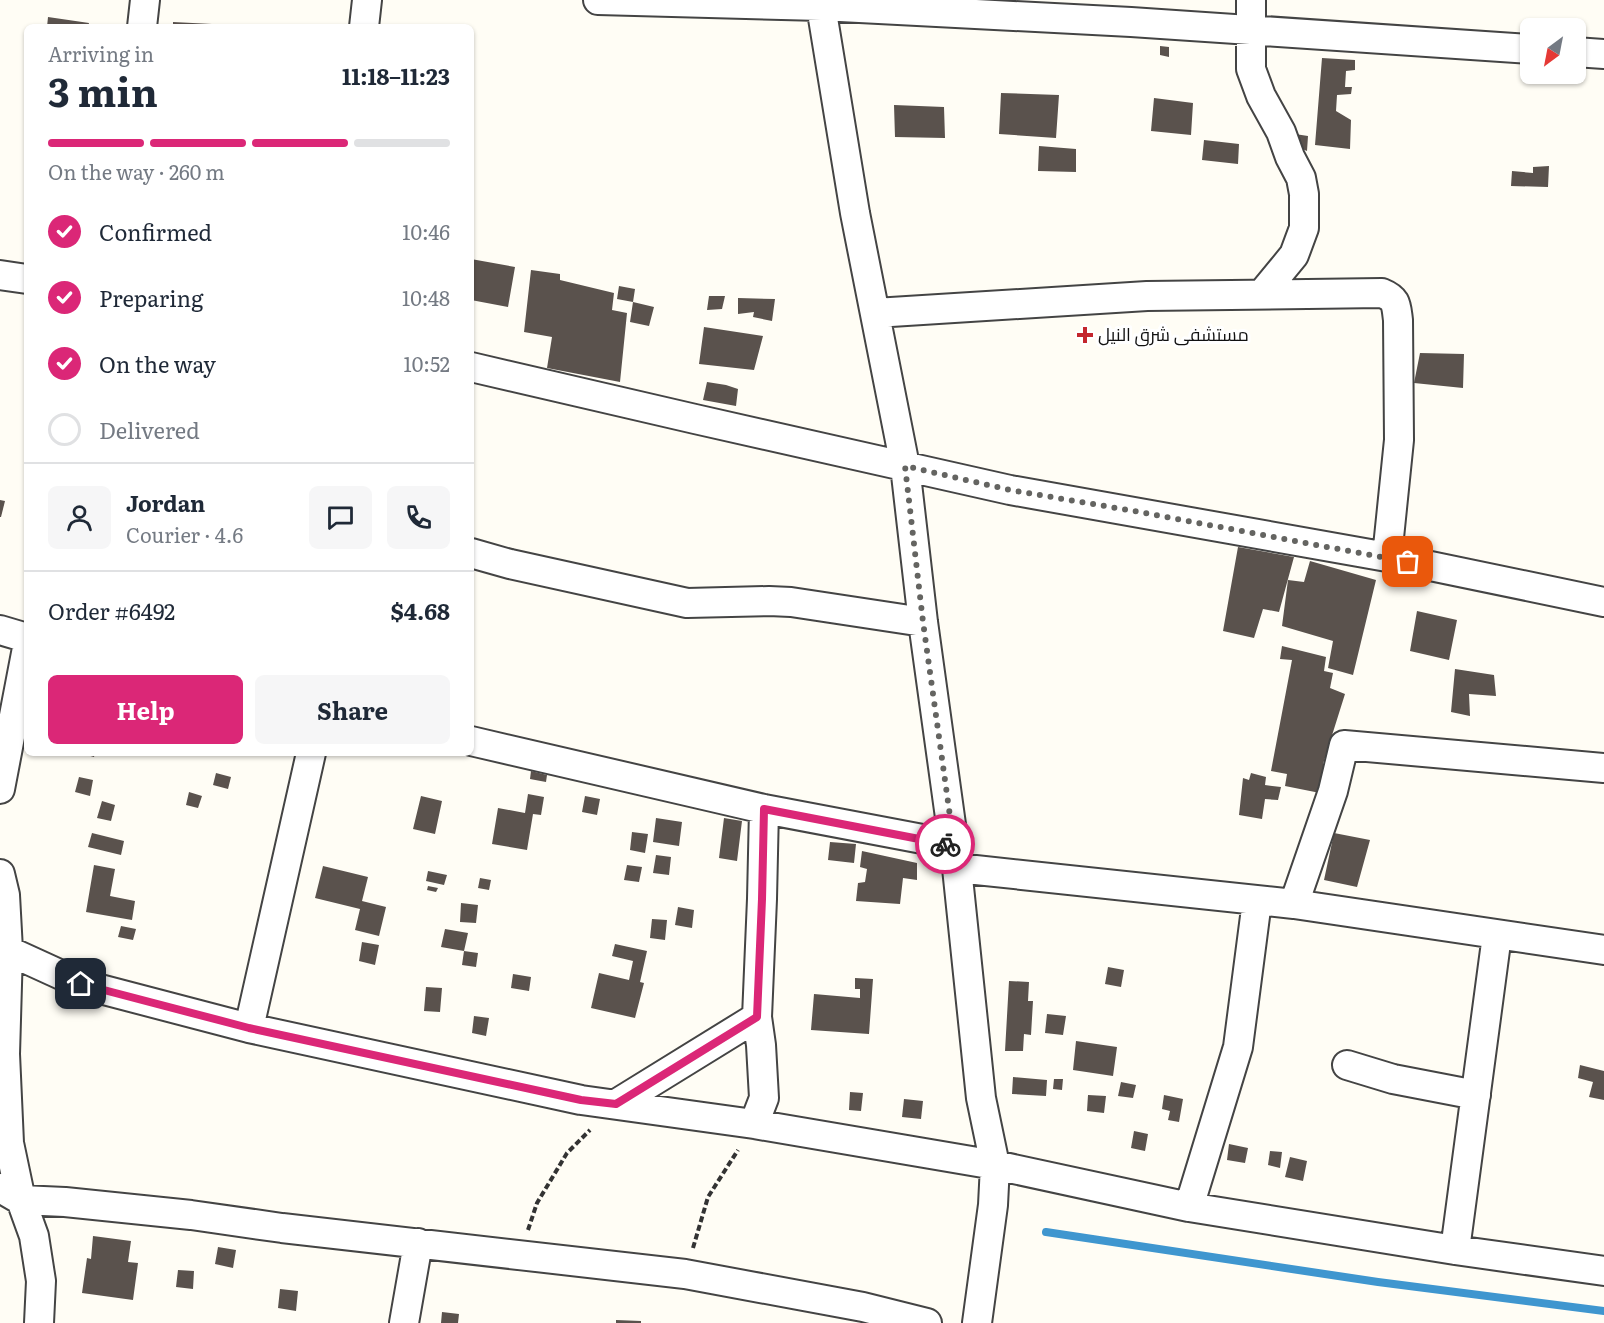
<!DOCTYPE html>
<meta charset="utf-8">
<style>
:root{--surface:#fff;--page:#f6f6f7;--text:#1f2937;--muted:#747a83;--line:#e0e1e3;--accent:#db2777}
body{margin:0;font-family:Literata,Cairo,serif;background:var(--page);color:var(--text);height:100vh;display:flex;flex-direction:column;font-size:22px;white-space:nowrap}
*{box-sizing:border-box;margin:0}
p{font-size:20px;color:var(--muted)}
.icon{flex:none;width:33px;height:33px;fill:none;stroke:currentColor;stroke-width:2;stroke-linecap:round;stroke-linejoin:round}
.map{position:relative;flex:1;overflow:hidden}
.drawer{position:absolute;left:24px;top:24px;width:450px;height:732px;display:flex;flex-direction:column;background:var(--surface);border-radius:9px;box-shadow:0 2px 4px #0004}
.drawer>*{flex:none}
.needle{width:39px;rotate:212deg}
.fabs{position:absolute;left:1520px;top:18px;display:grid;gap:12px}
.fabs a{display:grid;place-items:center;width:66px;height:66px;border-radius:9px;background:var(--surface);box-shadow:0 2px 4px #0004;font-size:30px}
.pin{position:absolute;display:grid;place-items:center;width:51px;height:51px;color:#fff;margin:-26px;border-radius:12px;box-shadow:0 3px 9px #0006}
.courier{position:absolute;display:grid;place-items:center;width:60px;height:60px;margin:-30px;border:4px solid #db2777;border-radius:50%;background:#fff;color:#222;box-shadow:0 2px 8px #0007}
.headline em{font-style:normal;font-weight:700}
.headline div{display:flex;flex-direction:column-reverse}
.headline{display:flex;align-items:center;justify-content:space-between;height:102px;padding:0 24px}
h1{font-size:39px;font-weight:700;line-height:45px}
.bar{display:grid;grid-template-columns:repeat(4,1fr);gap:9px 6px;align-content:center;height:72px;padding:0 24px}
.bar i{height:8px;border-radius:4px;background:var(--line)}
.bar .selected{background:var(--accent)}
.bar p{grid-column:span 4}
.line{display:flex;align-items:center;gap:15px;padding:0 24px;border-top:2px solid var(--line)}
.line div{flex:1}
.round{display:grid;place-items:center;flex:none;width:63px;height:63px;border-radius:9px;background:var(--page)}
ol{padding:0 24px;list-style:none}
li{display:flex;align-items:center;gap:18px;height:66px}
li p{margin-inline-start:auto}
li .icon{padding:6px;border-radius:50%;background:var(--accent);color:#fff;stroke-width:4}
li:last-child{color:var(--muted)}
li i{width:33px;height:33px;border:3px solid var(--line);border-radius:50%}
.cta{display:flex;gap:12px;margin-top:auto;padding:12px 24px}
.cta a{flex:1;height:69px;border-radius:9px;background:var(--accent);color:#fff;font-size:24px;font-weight:700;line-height:69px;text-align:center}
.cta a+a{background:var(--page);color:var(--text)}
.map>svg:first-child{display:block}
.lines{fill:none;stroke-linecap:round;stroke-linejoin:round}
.stream{stroke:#3f96cf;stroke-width:8}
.building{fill:#5a524d}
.street-casing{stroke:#444;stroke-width:32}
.path{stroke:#333;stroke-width:4;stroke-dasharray:6 3;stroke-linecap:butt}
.street{stroke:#fff;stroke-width:28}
.done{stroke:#646461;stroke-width:6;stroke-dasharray:0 10.8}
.route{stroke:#db2777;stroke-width:8}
.poi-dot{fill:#c4262e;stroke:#fff;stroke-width:2}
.labels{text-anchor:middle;stroke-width:6;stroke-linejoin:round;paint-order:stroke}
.poi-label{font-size:18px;fill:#111;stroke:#fff;text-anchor:start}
</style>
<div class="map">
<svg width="1604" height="1323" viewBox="0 0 1604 1323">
<rect width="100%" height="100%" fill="#fffdf5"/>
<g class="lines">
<path class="stream" d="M1046 1232 1378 1282 1604 1311"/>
</g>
<path class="building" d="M48 17 89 23 88 27H47Z
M173 22 212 24V27H173Z
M1160 46 1169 47V57L1160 55Z
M1322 58 1355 60V70L1346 71 1345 87H1352L1351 94 1337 95 1336 111 1351 120 1350 149 1315 145Z
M1001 93 1059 95 1056 138 999 134Z
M1154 98 1193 103 1191 135 1151 131Z
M894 105 944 107 945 138 895 137Z
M1295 134 1308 136 1307 151 1295 146Z
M1204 140 1239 144 1238 164 1202 160Z
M1039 146 1076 149V172L1038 171Z
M1549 166 1548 187 1511 186 1512 171 1533 173V167Z
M471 259 515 267 508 307 471 300Z
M531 270 560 274V280L614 293 612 310 627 313 620 382 547 368 552 337 524 332Z
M619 286 635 289 633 302 617 299Z
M709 296H725L722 309 707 310Z
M738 298 775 299 772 321 753 317 754 312 738 314Z
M633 302 654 307 649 326 630 322Z
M704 327 763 336 754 370 699 364Z
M1420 353 1464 354 1463 388 1414 383Z
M707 382 726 385 738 389 736 406 703 400Z
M0 500 5 501 1 517H0Z
M1238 547 1294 557 1279 612 1263 609 1254 638 1223 631Z
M1310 561 1376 580 1353 675 1328 668 1333 641 1282 626 1288 580 1304 582Z
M1417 611 1457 620 1449 660 1410 651Z
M1282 646 1326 657 1324 671 1333 673 1330 688 1345 694 1323 764 1329 765 1320 793 1285 786 1287 774 1271 771 1292 660 1280 659Z
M1455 669 1494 675 1496 696 1469 694 1470 716 1451 712Z
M80 753H95L94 757Z
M531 771 547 775 546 782 530 779Z
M216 773 231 777 228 789 213 785Z
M1251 773 1266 777 1265 785 1281 787 1278 800 1265 799 1262 819 1239 815 1243 778 1249 780Z
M79 777 93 780 90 796 75 792Z
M189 792 202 796 198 808 186 805Z
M528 794 544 797 541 815 533 814 527 850 492 844 498 808 525 813Z
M421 796 442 801 435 834 413 829Z
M585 796 600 799 597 815 582 812Z
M102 801 115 805 111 821 97 818Z
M656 818 682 822 679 846 653 842Z
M724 818 742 821 737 861 719 858Z
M632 832 648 834 645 853 630 850Z
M92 833 124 841 121 855 88 847Z
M1334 833 1370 840 1357 887 1324 880Z
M830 842 856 844 854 863 828 860Z
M862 851 917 863V880L903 878 900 904 856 901 858 883 865 882 867 869 860 867Z
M656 855 671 857 669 875 653 873Z
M94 865 115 869 110 896 135 901 132 920 86 912Z
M627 865 642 867 639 882 624 880Z
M323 866 368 877 362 901 386 907 379 936 355 930 360 909 315 898Z
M428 871 447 875 444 885 426 881Z
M480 878 491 880 489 890 478 888Z
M428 886 438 888 436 892 427 890Z
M461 903 478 905 476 923 460 922Z
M678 907 694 910 692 928 675 925Z
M652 919 667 920 665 940 650 938Z
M121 926 136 929 133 940 118 937Z
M445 929 468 933 464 951 441 947Z
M362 942 379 945 375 965 359 961Z
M615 944 647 951 640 982 644 983 635 1018 591 1008 599 973 629 980 633 961 612 956Z
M464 951 478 953 476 967 462 965Z
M1108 967 1124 970 1121 987 1105 984Z
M513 974 531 977 529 991 511 988Z
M855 978 873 979 869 1034 811 1030 814 994 860 998V989H855Z
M1009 981 1029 982 1028 1001H1033L1031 1035 1024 1034 1023 1051H1005Z
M426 987 442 988 440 1012 424 1011Z
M1047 1014 1066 1016 1063 1035 1045 1033Z
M474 1016 489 1018 486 1036 472 1033Z
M1076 1041 1117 1047 1113 1076 1073 1070Z
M1580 1065 1604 1071V1100L1589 1097 1593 1082 1578 1078Z
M1013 1077 1047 1080 1046 1096 1012 1094Z
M1054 1079H1063L1062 1090 1053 1089Z
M1121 1082 1136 1085 1133 1098 1118 1096Z
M850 1092 863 1093 861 1111 849 1110Z
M1088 1095 1106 1096 1104 1113 1087 1111Z
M1164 1095 1183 1099 1179 1122 1168 1120 1170 1111 1162 1109Z
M904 1099 923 1101 921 1119 902 1117Z
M1134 1131 1148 1134 1145 1151 1131 1148Z
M1229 1144 1248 1148 1245 1163 1227 1160Z
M1270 1151 1282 1152 1280 1168 1268 1165Z
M1290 1157 1307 1161 1303 1181 1285 1177Z
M93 1236 131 1241 128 1262 138 1263 133 1300 82 1293 87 1258 91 1259Z
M218 1247 236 1250 233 1268 215 1264Z
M178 1270 194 1271 193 1289 176 1287Z
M280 1289 298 1291 296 1311 278 1308Z
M442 1312 459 1314 458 1323H441Z
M616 1320 641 1321V1323H616Z"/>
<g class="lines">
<defs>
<path id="street" d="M598 0 821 6 1131 22 1530 49
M820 0 855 213 905 466 923 622 957 868 981 1098 995 1165 993 1205 977 1323
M1251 0V69L1261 96 1281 132 1290 157 1301 178 1304 194V228L1294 255 1262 294
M142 27 145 0
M364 27 367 0
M1575 52 1604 54
M0 275 27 279
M875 313 1147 296 1382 293C1397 299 1396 305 1398 320L1399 440 1387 557
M471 367 695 419 1010 490 1387 557 1604 602
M471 553 510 564 687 603 769 601 791 602 923 622
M0 630 27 638
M471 741 764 809 954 845
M0 789 27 648
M957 868 1294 904 1333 791 1344 745 1604 768
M0 874 5 895 8 950 5 1054 9 1143 21 1200 34 1236 41 1281 39 1323
M1294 904 1604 950
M0 947 81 984 249 1028 581 1100 754 1124 995 1165 1189 1207 1455 1250 1604 1271
M249 1028 311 753
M1347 1065 1393 1079 1476 1095
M616 1104 757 1017
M754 1124 764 1098 761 1045 757 1017 762 899 764 809
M0 1188 21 1200 65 1202 191 1215 282 1228 685 1274 863 1307 927 1323
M1189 1207 1238 1047 1257 901
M1455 1250 1497 935
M404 1323 418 1243"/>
</defs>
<use href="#street" class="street-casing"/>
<path class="path" d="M528 1230 537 1203 567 1153 590 1130
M693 1248 708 1197 738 1150"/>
<use href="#street" class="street"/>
</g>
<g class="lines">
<path class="done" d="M945 844 954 845 923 622 905 466 1010 490 1134 511 1408 562"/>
<path class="route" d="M81 984 249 1028 581 1100 616 1104 757 1017 762 899 764 809 945 844"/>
</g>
<path class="poi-dot" d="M1082 326h6v6h6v6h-6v6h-6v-6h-6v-6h6z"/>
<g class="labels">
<g class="poi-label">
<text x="1098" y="341">مستشفى شرق النيل</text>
</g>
</g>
</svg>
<div class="fabs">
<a><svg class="needle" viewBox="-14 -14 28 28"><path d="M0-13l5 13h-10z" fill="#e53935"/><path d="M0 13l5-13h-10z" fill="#747a83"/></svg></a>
</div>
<div class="pin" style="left:1408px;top:562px;background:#ea580c"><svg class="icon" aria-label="bag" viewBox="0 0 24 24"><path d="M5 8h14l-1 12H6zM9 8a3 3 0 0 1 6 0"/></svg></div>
<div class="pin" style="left:81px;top:984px;background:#1f2937"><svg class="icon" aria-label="home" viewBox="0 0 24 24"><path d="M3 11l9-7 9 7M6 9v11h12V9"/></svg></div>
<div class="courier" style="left:945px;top:844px"><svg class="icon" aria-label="bike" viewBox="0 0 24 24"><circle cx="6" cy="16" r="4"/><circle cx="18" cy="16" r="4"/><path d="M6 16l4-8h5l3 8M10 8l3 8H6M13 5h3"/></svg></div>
<section class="drawer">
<div class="headline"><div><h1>3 min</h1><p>Arriving in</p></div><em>11:18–11:23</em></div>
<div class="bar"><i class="selected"></i><i class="selected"></i><i class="selected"></i><i></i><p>On the way · 260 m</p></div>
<ol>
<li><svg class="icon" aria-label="check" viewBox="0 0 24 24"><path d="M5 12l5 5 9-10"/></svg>Confirmed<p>10:46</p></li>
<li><svg class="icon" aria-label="check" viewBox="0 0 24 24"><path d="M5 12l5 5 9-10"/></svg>Preparing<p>10:48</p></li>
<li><svg class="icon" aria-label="check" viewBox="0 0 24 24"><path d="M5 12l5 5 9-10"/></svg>On the way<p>10:52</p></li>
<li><i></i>Delivered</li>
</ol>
<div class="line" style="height:108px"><a class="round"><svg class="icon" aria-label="person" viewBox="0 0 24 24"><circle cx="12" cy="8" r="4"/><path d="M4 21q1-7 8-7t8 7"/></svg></a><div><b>Jordan</b><p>Courier · 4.6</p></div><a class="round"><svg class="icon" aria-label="chat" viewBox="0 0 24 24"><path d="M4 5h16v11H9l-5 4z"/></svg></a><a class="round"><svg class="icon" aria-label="phone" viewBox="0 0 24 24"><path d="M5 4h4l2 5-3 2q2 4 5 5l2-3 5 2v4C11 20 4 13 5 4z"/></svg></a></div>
<div class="line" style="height:78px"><div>Order #6492</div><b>$4.68</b></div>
<div class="cta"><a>Help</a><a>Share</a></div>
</section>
</div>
